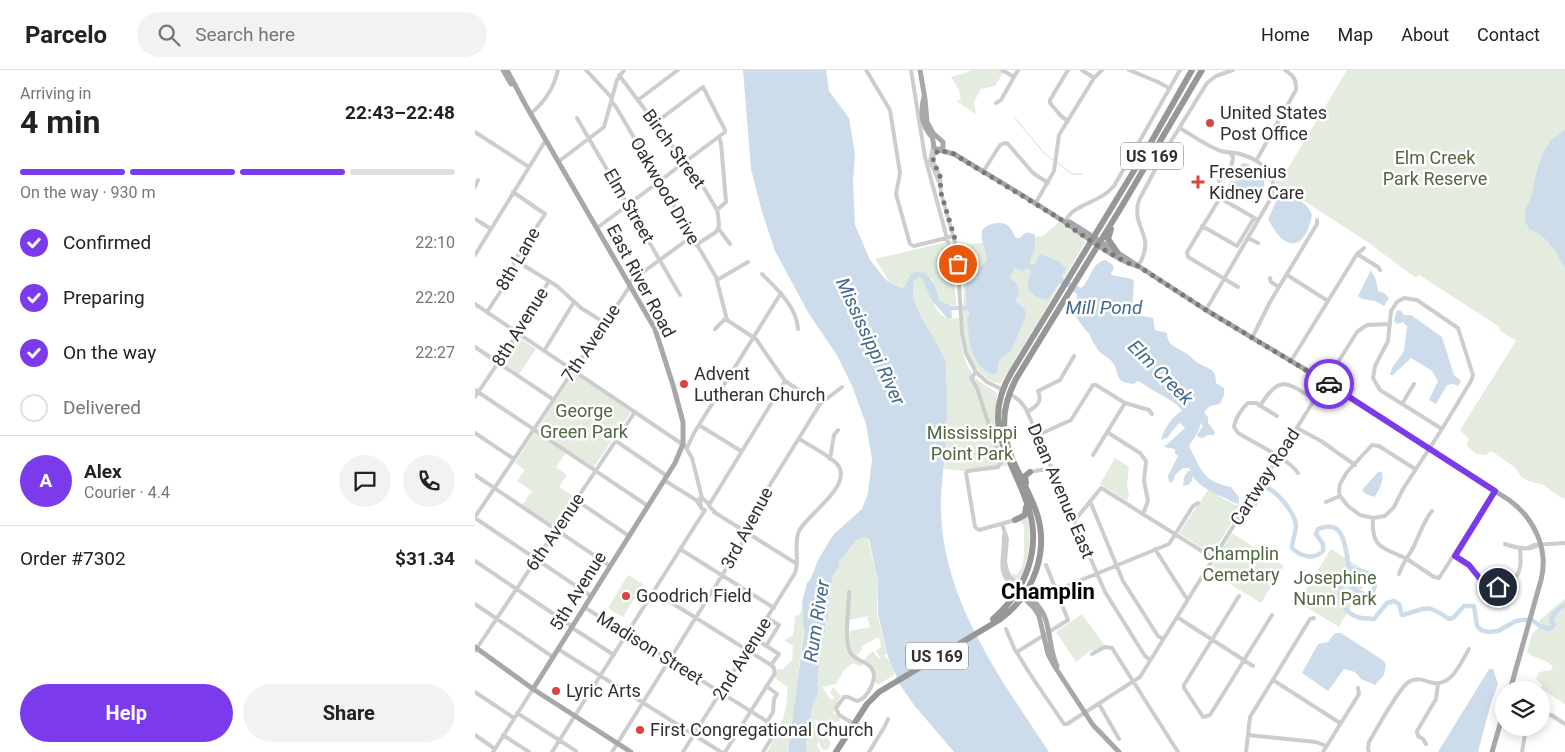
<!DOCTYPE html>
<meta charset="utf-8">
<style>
:root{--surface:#fff;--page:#f2f2f2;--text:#222;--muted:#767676;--line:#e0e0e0;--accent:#7c3aed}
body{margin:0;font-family:Roboto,sans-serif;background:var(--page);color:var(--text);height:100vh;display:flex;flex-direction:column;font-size:19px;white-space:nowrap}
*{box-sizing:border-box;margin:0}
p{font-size:16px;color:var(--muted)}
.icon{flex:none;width:28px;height:28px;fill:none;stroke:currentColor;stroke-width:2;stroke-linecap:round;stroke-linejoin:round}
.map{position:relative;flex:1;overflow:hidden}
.drawer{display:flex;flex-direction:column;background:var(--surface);width:475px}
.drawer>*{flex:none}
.fabs{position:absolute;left:1020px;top:611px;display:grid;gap:10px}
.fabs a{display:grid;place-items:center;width:55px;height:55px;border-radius:50%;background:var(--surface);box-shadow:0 2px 12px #0003;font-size:25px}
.pin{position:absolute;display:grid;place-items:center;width:42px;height:42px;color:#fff;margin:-21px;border:2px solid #fff;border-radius:50%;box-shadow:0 1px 5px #0007}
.courier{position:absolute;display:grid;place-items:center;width:50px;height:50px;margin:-25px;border:4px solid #7c3aed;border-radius:50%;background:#fff;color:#222;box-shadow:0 1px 6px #0007}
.headline em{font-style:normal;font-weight:700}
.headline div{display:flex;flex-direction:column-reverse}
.headline{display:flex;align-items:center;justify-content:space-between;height:85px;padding:0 20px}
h1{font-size:32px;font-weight:700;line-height:38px}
.bar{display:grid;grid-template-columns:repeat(4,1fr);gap:8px 5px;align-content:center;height:60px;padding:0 20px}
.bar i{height:6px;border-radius:4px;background:var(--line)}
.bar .selected{background:var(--accent)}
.bar p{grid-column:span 4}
.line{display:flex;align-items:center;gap:12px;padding:0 20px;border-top:1px solid var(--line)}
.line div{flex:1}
.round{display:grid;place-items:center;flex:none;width:52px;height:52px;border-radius:26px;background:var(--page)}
ol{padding:0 20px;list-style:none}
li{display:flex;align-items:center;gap:15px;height:55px}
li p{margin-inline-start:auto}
li .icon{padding:5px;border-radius:50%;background:var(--accent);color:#fff;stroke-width:4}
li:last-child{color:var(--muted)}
li i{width:28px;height:28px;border:2px solid var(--line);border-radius:50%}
.action{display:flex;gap:10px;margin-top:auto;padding:10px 20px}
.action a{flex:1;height:58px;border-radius:30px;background:var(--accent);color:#fff;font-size:20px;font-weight:700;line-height:58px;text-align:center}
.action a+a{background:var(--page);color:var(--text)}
header{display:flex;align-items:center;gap:30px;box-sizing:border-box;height:70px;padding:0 25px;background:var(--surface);border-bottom:1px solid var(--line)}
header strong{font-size:24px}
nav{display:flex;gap:28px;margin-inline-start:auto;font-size:18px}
.search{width:350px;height:45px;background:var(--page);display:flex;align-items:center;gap:12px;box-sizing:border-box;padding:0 18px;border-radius:28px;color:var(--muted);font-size:19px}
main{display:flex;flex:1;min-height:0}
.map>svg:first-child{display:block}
.green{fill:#e4ecdf}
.water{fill:#cddcea}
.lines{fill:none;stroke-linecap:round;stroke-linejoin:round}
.stream{stroke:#cddcea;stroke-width:1}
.river{stroke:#cddcea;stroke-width:4.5}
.minor{stroke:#cdcdcd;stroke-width:4}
.major{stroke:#a8a8a8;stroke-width:5}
.highway{stroke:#979797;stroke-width:6}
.done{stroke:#787878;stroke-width:5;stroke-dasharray:0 9}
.route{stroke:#7c3aed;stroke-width:6}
.poi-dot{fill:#d9443f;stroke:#fff;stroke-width:2}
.labels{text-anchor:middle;stroke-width:5;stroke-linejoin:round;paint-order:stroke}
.shield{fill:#fff;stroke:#6e6e6e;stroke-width:1}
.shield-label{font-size:16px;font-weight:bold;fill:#303030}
.poi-label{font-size:18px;fill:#303030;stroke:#fff;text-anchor:start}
.street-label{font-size:18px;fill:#303030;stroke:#fff}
.park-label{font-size:18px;fill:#4f6940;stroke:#fff}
.water-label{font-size:19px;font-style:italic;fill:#43688d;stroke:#fff}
.district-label{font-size:22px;font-weight:bold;fill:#000;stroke:#fff}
</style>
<header>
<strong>Parcelo</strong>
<div class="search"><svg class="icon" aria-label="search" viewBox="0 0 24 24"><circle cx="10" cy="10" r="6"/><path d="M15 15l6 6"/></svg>Search here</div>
<nav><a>Home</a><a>Map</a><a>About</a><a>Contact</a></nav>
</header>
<main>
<section class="drawer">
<div class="headline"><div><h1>4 min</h1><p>Arriving in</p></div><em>22:43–22:48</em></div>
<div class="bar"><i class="selected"></i><i class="selected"></i><i class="selected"></i><i></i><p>On the way · 930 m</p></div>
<ol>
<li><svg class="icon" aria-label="check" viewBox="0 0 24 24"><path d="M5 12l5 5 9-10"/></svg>Confirmed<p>22:10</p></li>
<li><svg class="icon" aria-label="check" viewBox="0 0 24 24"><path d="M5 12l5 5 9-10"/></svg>Preparing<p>22:20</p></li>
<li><svg class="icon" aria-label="check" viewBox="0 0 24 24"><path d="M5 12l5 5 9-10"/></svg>On the way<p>22:27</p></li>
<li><i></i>Delivered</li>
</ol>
<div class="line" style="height:90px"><b class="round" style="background:var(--accent);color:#fff">A</b><div><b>Alex</b><p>Courier · 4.4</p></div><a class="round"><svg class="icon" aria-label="chat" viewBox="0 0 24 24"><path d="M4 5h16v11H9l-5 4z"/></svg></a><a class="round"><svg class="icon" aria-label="phone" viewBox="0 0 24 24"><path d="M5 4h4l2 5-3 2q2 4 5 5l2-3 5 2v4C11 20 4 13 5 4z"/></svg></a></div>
<div class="line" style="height:65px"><div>Order #7302</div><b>$31.34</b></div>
<div class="action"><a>Help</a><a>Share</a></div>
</section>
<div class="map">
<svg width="1090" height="682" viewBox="0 0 1090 682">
<rect width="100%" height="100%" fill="#fff"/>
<path class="green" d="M495 0H524L528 3 520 16 506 19 499 32 501 44 481 31 486 30 484 20 476 7 493 2Z
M872 0H1090V429L1085 427 1067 414 1056 412 1046 407 1041 398 1016 381 1011 385 1001 384 991 375 994 369 985 360 1041 271 1024 260 1025 257 944 205 941 208 899 177V176L801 113 800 108 809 105Z
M584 152 609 168 610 173 528 310 526 313C519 314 514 310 509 306 480 281 490 235 489 202 489 193 487 184 486 175L568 166Z
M476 171 481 235H475L465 231 457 209 436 204 429 217 426 218 414 211 400 189Z
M443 207 447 208C456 220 456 241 472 248 475 249 480 248 484 248 486 270 486 293 502 309 508 315 516 318 522 323L521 357 524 373 533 396 489 401 469 399C471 371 472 343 471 314 471 307 472 298 470 292 462 272 428 227 441 208Z
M43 267 61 279 44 304 26 291Z
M100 304 156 342 119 397 63 360V358L98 305Z
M60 362 91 383 81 397 92 405 84 417 100 427 80 457 47 435 57 421 42 411 50 400 40 393Z
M640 388 654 397 652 415 654 424 652 431 625 414Z
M733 420 760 435 768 434 737 484 704 463Z
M552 445C557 468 554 487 546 508L542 510 538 507 536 502 538 504 542 505 547 497 549 485V455L543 450Z
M757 463 809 496 786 533 734 501Z
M388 467 393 469 403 511 402 544 412 583 409 586C415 590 420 598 419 605L403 615C394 607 407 603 389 590L392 586 398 581 404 589 408 587 405 588 401 581 406 577 404 567 387 576V580L381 586 374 577 375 561 395 557 392 547 400 545 373 550C373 572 368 582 388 594L387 597 378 593 369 600 361 614 347 617 356 630 360 628 355 623 358 617 366 626 361 634 359 643 365 649 364 652H358L356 659 349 657 342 650 339 651 344 658 343 664H351L356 673 353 680C345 680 346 677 344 671L342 675 346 682H331C332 667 332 636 342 624 341 613 343 581 348 572L346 567 347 563 350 562 354 541V525L358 506 363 499 364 492 372 480 380 471Z
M856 479 896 504 864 557 823 532Z
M153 505 168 514 148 547 133 538Z
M1090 529V634L1065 618 1067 615 1061 609 1064 602 1076 600 1078 597C1072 588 1060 590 1052 582L1057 564 1063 558 1065 550C1074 543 1080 535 1090 529Z
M328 538 329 556 314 677 312 682H292L304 660 303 656C312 648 311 629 313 617L300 608 303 599H308L317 590 318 576 309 570 318 565 320 546 324 545Z
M607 544 630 576 620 581 616 580 601 592 581 562Z"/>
<path class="water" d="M268 0H351L354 21 374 48 380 84 378 112 380 155 395 190 411 210 426 218 429 217 436 204 441 202 450 203 459 213 465 231 475 235 474 237 476 238 477 248 473 249 457 231 447 208 443 207 439 211C432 237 463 268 471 293 471 319 473 344 471 370 470 393 465 418 466 442 469 533 526 609 574 682H479L439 635 425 615 413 587 403 544V511L394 469 388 467 380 471 364 492V497L358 506 354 525 353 549 351 552 350 562 347 563 348 575 345 577 344 582 342 628 339 629 332 662 331 682H313L329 562 327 532 332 513 336 508 343 490 355 470 360 463 387 439 393 423 397 389 391 354 377 316 362 285 334 244 300 181 287 142 276 99Z
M1090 60V198C1081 182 1073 166 1054 159L1050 151 1051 138 1057 125 1062 100 1068 83 1075 71Z
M769 93 774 94 775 97C787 107 792 106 788 123 787 129 785 132 780 136L775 129 770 131 754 120 753 116 755 112 763 110 766 107 764 100 766 94Z
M808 117 832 136 837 145C835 157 827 181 810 171 803 167 797 156 793 149Z
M522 153C535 152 536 160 541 168H545C550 162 553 161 560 165V179L554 193 559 195 565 184 583 191 591 198 587 205 588 208 606 218C616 211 615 194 630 190L637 194 639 199 636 203 637 205 657 209 659 211 657 242 663 245 678 248 680 260 692 263C692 277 703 277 712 284 717 287 720 292 725 294 736 300 741 299 741 313L749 318V325L745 334 735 336 729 342 733 347V353L740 362 739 365H733L728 368 723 367 722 365 728 356 726 353 723 362 714 376C726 399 728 412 756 417L764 427V434C758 433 754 430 750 428 737 423 726 417 717 406V411L713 415 708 416 709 407 713 401H716L714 398H708L700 405 698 412H694L693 406 703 386 700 383V379L689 377 710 358 706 354 704 353 692 368 686 370C688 360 697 346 707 341 701 330 678 322 667 313L663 311 659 314C655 313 650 313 647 311 641 307 642 298 638 293 634 287 630 287 626 283 623 281 615 267 614 263L611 261 596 240 602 231V224L591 216 584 213 575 227 571 230 560 226 553 219V212L556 201 552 198 547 201 540 198 534 208 541 213 544 221 540 232C546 235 551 238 551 246L536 281 527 287 523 293V300L521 304H516C494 293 494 267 492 247L494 246V237H491C492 224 488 213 498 203 503 198 508 196 512 189 510 172 496 157 522 153Z
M896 200 901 210 903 221 909 223 914 228 909 236 900 231 887 229 883 226Z
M922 240 926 241 929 245H936L967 267 979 305 986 311 983 316 978 314 972 315 961 334 954 330 963 311 957 301 936 288 918 305H915L917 298 929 281 932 256 928 252 922 254 919 251Z
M903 402H907C909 410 904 422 899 427L891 424 887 420Z
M860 563H866L909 591 911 595 909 605 900 615 886 609 880 602 869 599 853 621 827 603 843 574 853 572Z
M1014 599H1018L1023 614 1016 633 1003 682H963Z"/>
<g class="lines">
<path class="stream" d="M540 48 569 83 578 90
M583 93 597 104H607"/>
<path class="river" d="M471 238H498
M775 435 780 434 790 417C802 421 820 443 821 455 821 463 817 470 817 478 826 487 839 490 848 481V474L841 464 843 459C871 447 870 480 874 497 886 505 894 495 900 516L898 521 892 525 881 521 874 513H868C860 526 869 542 882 547 888 549 894 548 899 549L912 533 919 531 924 534 927 545C953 539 949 532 974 549L978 548 989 536H999L1002 556 1006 560 1013 562 1023 561 1041 551 1047 550H1057L1065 556 1075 559 1079 555 1076 549C1079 543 1083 538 1090 535"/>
<path class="minor" d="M111 0 137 28
M391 0 415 40 425 103 421 124 435 174 439 176 479 166
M436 0 450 87 473 172
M527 0 539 7
M607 0 619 8
M654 0 683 12 694 18
M144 5 207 89 216 96 242 140 243 145 244 156 241 162 221 175
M163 30 203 0
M137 32 141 37 241 207 252 250 281 269 310 311 345 334
M521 33 526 30 543 0
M55 44C69 33 79 17 83 0
M102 48 205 225
M593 51 586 46 575 33V30L593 0
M705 58C718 66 732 76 746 81 752 83 759 82 765 84 785 89 805 106 796 128L731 240
M0 62 54 97
M458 77 455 91 464 112
M464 80 459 85 458 91 465 107 466 123 482 180 487 263 491 283 501 302 512 312 528 320
M781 91 821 20C822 10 818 5 810 0
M83 92 129 57 142 10 149 0
M508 102 525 75 530 73 533 74 558 103 573 113
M744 111C751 107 758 95 758 87L755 83
M0 117 3 110
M560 134 579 101 584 65 619 8 627 0
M242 140 251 132 246 73 244 67
M0 149 16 159
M590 152C598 133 624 134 639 116L705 0
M727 156 762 176 779 148
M122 158 250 62V60L228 17 180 53
M243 158 255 174
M773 168 783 173
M882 184 903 197 905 200
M0 185 69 73 72 72
M40 190 82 216 106 238 130 253
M663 196C683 165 655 159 664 130L690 81 732 13 741 6 758 0
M287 204C301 218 322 237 323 259
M812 205 853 231
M795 208 796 212 804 217
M242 210 273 192
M763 217 713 187 712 182 745 128 783 150
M0 234 210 376 217 388 227 428 233 433 235 437 241 443
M12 242 33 210 40 190 70 144 38 122
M240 259 251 248
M777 268 795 232 842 154V150
M0 277 79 330
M69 281 99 232
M816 291 882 184 889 178
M501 302 496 308 502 318 526 392 523 397 493 401 491 403 500 457 504 460 540 450
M0 320 173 436
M534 323 545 331 551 339 630 522 670 586 675 590
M0 327 43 263 74 211
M927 334 939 314
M785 336C805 303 813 313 840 330
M552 342C561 337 568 332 563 321L585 310 599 286
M802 346 781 333H773C767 338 760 349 759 357L763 363C778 372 815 390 823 403
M224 355 266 381
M822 358 846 371 880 395
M632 362 665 383 671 391 669 411 673 431 668 444
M0 363 39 389
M563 365 596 350 618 315H621L650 333 674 340 677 344
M141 371 192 406
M212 378 219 363 306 223
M618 385 650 333
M355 389 359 365 363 360
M940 399 904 376 897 375 872 402 865 414 864 421 865 426 873 436 885 445 898 448 910 446 919 437 928 419 967 359 996 311 998 305 983 258 942 230 929 228 922 232 916 241 913 271 900 296 898 308 905 320 967 359
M555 402 577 398
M0 405 135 496
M189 410 221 430 225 436
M225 428 226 438 230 440
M101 430 154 466
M615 431 648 511 683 566 688 569
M851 432 865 426
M234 435 310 311
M239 442 322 494
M0 447 153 219 156 211 216 167
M0 448 116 526
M898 448C896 480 909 477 932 489 941 495 950 501 959 507L964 508 1020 421
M600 450 626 418 628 419 738 488
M527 454 532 469 530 491 532 501 535 507 551 522
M529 465C529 500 519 500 548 527
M1030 474C1041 478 1053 481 1064 475
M1052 478 1059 475 1090 473
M205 479 299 538
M680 479 710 526 713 529
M980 486C985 489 992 492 996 497 998 500 1000 504 1002 506 1011 516 1026 520 1037 511 1047 503 1046 490 1045 479
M0 491 95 555 99 559 139 585
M924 504C927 494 934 486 939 476 945 464 948 452 957 441
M582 520 694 474 718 436 723 433
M178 521 296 595
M374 522C374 539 370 559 373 576 376 592 391 589 397 599 403 609 392 629 382 631L373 627H369L361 638 364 645 379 654
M764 526 709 615V618L728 647 735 645 797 545
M0 534 78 587
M109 537 301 657V661L288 682
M702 547 778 596
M531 559 539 578 555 604 589 654H592L665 607 785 413 801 391 882 262 892 255 915 254
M279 568 304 584 296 595
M291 576 304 555 292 548
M83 579 246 682
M0 581 160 342
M542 582 593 550 571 495
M617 584 630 577 637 578 703 682
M798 610 865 653
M291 616 302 624 299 629 298 642 292 652
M0 622 39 648
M624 634 644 669
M42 643 101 681
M1066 644 1076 645 1090 654
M0 665 20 679
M28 665 54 682
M773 665 841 672 851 676
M951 674 948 669 943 666 942 661 961 629 963 614
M18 682 58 619
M77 682 230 440
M137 682 271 467 270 458 272 452 345 334 367 317
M208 682 320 503C325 490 318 475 324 461 332 444 383 413 360 392 350 383 336 376 324 369
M250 682 300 603 299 598 296 595
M394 682 410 656 413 649
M771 682 775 647 835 549 839 548
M848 682 884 624 883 618
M894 682 893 678 894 672C902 659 924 617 935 611 942 608 947 609 954 612 976 619 985 594 994 579
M1047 682 1051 658"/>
<path class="major" d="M28 0 36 14
M32 0 50 34 180 259 198 315 208 352V374L200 393 58 619
M445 0 450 29 452 52 458 63 468 72V77L464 80C456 78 460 74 457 67 456 66 452 61 452 60 446 51 446 37 449 27
M464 80 479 84C515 106 552 127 588 151 605 162 643 193 663 196
M590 152H595L614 164 731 240 851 312 1034 430C1059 448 1074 479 1066 510L1035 620
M551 522C557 530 565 536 569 545 576 561 574 580 582 596
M548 527 559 538 564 546 573 584 580 597 618 655 644 682
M0 577 58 619 156 682
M1017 682 1029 641"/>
<path class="highway" d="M636 159 633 169 642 182
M551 413 550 406 555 402
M540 450 550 445 551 437
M518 549C551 521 567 478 553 436 537 387 505 356 536 303L671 81 717 0
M361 682 392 634 404 622 524 550C559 525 576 480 560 438 551 414 534 390 530 364 527 344 532 326 541 309L647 136 727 0"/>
</g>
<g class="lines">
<path class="done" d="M483 194 480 169 466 123 465 106 458 91 459 85 464 80 479 84 490 91 590 152 592 155C608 165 647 194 663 196L731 240 854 314"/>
<path class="route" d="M854 314 1020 421 980 486 994 495 1006 510 1018 516 1023 517"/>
</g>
<g class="poi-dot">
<circle cx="735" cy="53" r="5"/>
<path d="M720.5 104.5h5v5h5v5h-5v5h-5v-5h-5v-5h5z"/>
<circle cx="209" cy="314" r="5"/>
<circle cx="151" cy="526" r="5"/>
<circle cx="81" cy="621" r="5"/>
<circle cx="165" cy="660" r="5"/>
</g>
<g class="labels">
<g class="shield">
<rect x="646" y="72.5" width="62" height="27" rx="4"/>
<rect x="431" y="572.5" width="62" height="27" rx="4"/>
</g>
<g class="shield-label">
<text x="677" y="92">US 169</text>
<text x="462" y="592">US 169</text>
</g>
<g class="poi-label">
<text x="745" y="49">United States<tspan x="745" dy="21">Post Office</tspan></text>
<text x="734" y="108">Fresenius<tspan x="734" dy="21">Kidney Care</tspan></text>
<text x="219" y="310">Advent<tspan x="219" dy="21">Lutheran Church</tspan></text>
<text x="161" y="532">Goodrich Field</text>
<text x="91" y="627">Lyric Arts</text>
<text x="175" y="666">First Congregational Church</text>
</g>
<g class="street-label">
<text transform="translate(199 79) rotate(54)" y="6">Birch Street</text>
<text transform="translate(190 121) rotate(60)" y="6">Oakwood Drive</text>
<text transform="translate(154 136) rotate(60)" y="6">Elm Street</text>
<text transform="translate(43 189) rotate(-60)" y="6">8th Lane</text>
<text transform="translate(166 211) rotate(62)" y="6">East River Road</text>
<text transform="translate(45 257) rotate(-58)" y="6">8th Avenue</text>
<text transform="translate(116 273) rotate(-56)" y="6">7th Avenue</text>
<text transform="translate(790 407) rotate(-57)" y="6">Cartway Road</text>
<text transform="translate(586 421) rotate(67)" y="6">Dean Avenue East</text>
<text transform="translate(272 458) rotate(-62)" y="6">3rd Avenue</text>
<text transform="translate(80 462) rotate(-56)" y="6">6th Avenue</text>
<text transform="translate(103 521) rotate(-58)" y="6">5th Avenue</text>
<text transform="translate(175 578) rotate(32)" y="6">Madison Street</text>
<text transform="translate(267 589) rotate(-58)" y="6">2nd Avenue</text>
</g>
<g class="park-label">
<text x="960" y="94">Elm Creek<tspan x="960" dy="21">Park Reserve</tspan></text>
<text x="109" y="347">George<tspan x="109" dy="21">Green Park</tspan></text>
<text x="497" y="369">Mississippi<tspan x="497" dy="21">Point Park</tspan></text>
<text x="766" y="490">Champlin<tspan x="766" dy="21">Cemetary</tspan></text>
<text x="860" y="514">Josephine<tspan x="860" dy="21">Nunn Park</tspan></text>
</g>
<g class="water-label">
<text x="629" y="244">Mill Pond</text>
<text transform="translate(396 271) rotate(65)" y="7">Mississippi River</text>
<text transform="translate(686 302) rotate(45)" y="7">Elm Creek</text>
<text transform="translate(341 551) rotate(-81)" y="7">Rum River</text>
</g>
<g class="district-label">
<text x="573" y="529">Champlin</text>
</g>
</g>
</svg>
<div class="fabs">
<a><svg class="icon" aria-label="layers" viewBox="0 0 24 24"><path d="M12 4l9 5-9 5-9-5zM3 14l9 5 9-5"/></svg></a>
</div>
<div class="pin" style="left:483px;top:194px;background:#ea580c"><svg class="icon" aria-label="bag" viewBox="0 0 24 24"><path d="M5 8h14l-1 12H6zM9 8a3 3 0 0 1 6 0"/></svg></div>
<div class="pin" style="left:1023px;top:517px;background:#1f2937"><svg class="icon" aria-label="home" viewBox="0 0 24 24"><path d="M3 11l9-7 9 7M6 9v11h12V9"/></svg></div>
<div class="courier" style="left:854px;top:314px"><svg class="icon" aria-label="car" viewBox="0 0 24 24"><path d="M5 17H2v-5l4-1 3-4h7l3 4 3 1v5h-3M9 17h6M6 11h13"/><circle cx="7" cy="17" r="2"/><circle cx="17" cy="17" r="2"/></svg></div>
</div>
</main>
